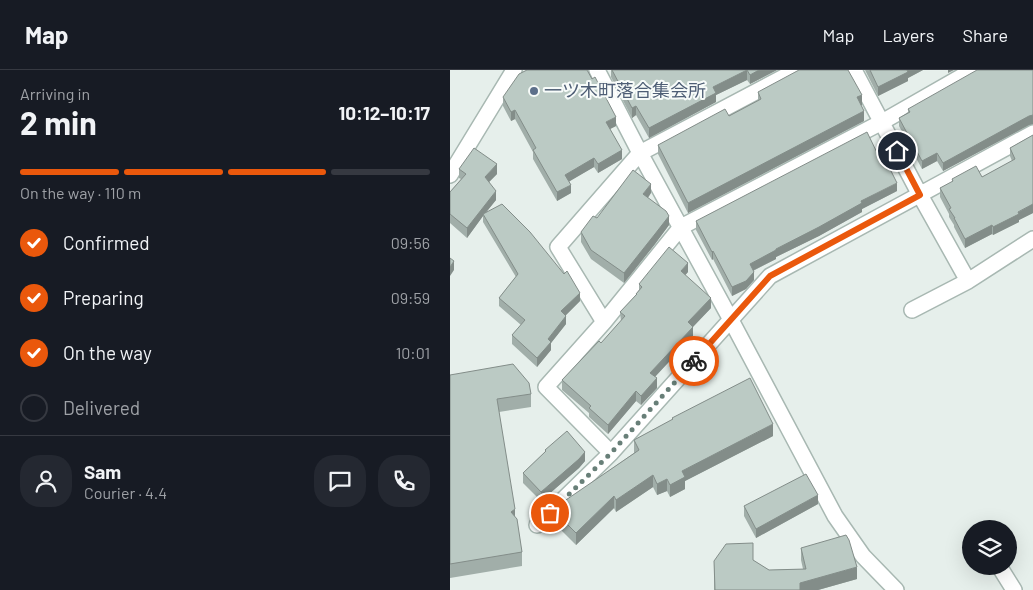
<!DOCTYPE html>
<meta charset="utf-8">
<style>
:root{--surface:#171b24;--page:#242831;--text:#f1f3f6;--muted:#9ea1a6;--line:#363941;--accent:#ea580c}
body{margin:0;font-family:Barlow,"Noto Sans JP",sans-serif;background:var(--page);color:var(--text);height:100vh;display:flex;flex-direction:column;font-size:19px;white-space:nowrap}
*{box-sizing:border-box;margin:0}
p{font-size:16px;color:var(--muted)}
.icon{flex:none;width:28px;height:28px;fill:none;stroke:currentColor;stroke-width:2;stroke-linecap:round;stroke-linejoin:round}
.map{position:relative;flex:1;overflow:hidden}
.side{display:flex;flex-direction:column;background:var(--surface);width:450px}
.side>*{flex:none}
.controls{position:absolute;left:512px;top:450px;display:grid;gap:10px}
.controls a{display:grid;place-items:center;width:55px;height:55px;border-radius:50%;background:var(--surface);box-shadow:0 5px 20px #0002;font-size:25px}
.pin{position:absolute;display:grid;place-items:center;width:42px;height:42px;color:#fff;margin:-21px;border:2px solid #fff;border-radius:50%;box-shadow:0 1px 5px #0007}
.courier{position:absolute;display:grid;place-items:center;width:50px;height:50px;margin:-25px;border:4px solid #ea580c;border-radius:50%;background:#fff;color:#222;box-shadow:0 1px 6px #0007}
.summary em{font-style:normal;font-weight:700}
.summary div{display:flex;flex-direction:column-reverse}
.summary{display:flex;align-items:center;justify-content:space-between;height:85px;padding:0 20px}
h1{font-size:32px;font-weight:700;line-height:38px}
.bar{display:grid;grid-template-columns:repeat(4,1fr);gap:8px 5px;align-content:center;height:60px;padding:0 20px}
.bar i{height:6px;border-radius:4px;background:var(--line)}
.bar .active{background:var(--accent)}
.bar p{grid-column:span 4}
.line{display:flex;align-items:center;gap:12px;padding:0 20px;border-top:1px solid var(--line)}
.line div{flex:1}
.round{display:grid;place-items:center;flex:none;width:52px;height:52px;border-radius:20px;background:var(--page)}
ol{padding:0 20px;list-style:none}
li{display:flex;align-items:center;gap:15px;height:55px}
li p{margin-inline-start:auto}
li .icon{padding:5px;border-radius:50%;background:var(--accent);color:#fff;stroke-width:4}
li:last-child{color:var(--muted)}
li i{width:28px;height:28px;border:2px solid var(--line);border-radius:50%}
header{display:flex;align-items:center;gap:30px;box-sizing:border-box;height:70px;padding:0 25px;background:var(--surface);border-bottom:1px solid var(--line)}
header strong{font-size:24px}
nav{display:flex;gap:28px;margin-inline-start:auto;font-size:18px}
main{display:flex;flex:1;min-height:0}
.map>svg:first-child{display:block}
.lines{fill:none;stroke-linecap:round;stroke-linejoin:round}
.street-casing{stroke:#a8b8b2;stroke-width:18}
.street{stroke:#fff;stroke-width:15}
.wall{fill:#a1aea9}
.shaded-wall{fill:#838d89}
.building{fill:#bbcac4;stroke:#838d89}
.done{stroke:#687f78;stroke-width:5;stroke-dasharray:0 9}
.route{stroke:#ea580c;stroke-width:6}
.service-dot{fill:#5c6f8a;stroke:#f7fbf9;stroke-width:2}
.labels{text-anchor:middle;stroke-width:4;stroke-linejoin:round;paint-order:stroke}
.service-label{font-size:18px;fill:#4e5e75;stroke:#f7fbf9;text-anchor:start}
</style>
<header>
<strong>Map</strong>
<nav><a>Map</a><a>Layers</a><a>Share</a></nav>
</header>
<main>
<section class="side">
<div class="summary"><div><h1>2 min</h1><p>Arriving in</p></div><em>10:12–10:17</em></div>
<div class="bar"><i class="active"></i><i class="active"></i><i class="active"></i><i></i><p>On the way · 110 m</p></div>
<ol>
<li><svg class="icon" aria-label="check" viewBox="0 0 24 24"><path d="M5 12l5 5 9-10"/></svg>Confirmed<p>09:56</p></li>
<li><svg class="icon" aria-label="check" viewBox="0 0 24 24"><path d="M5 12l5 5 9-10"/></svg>Preparing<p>09:59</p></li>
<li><svg class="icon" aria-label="check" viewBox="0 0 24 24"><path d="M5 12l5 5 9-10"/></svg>On the way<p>10:01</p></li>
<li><i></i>Delivered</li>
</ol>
<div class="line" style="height:90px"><a class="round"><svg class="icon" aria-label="person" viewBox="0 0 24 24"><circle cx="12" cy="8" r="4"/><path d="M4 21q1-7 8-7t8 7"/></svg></a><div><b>Sam</b><p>Courier · 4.4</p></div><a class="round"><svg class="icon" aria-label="chat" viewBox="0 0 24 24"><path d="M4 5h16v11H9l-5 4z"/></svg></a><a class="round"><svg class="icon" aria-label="phone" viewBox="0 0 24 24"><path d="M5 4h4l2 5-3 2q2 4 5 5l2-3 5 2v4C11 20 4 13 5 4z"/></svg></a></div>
</section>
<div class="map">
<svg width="583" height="520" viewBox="0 0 583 520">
<rect width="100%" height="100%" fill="#e6efeb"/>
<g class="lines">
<defs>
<path id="street" d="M147 0 190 83 281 250 385 446 413 486 446 520
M404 0 470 125 518 211
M523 0 432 52 231 157 154 252 96 317 161 383 320 206 583 63
M0 105 64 0
M462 240 518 211 583 169
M154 252 108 177 190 83 347 0
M87 455 161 383
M549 496 564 520"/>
</defs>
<use href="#street" class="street-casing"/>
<use href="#street" class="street"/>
</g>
<path class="wall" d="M161 0H327L300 14 297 10 266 25V32L199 68 186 45 182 48 161 7Z
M415 0H473L458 8V11L428 26Z
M583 0V54L579 55 493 101 487 91 472 99 449 56V48L458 42V39Z
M308 22 412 35H411L414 51 238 143 208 84V75L279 46 308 31Z
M53 27 166 56 160 59 172 89 148 103 144 97 119 111 121 123 107 131 83 89V82L65 49 61 51 53 36Z
M583 65V143L569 150V152L543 165 542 164 515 178 504 157V155L499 147V144L490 127V118L502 112V109L532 107 562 91 560 86V78Z
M9 99 47 104 39 112 46 130 36 142 130 231 116 245V254L101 273V280L87 297 62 274V265L71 255 49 236V228L66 207 33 152V146L17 168 0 153V122L11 109 9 108Z
M447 121 412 139V142L369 166 326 187V189L303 201 304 210 296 219 282 226 263 189 262 190 246 160V151Z
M201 123 198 128 219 155 205 174 174 213 141 189 131 172V162L147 148Z
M238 202 235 205 261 238 243 257V266L205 307 207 318 191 335 186 331 158 364 139 347V343L112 320V310L151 273 171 251 170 242 186 225V224L189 220V214Z
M0 305 81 324V337L49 342 65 447 72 482V496L0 508Z
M222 348 323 366 235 411V419L220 427 217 421 207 425 203 417 166 442 164 438 126 475 106 455 107 437 184 383V370L222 350Z
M95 380 135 391 129 398 91 431 73 413V403L95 382Z
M368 434 306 468 294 446V436Z
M351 478 407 509 368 520H264V491L303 490 319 500 353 499 351 490Z"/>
<path class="shaded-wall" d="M297 0V10L266 25V32L199 68V58L263 17Z
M309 0H327L300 14V5Z
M457 0H473L458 8V11L428 26V17Z
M498 0H504L498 3Z
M412 25V35L407 37V27Z
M186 36V45L182 48V38Z
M65 40V49L61 51V42Z
M414 41V51L238 143V133Z
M583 45V54L579 55 493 101V93L579 46Z
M166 47V56L156 61V52Z
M172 80V89L148 103V94Z
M487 83V91L472 99V91Z
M144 88V97L115 114V105Z
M47 94V104L35 116V107Z
M447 113V121L412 139V142L369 166 326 187V189L300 202V194L411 131Z
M201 114V123L193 134V124Z
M121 115V123L107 131V122Z
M46 121V130L34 145 33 144V146L17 168V158Z
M583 134V143L569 150V152L543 165V157Z
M219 146V155L205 174 174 213V203Z
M542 155V164L515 178V169Z
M263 181V189L262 190V182Z
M4 191V200L0 206V197Z
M238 193V202L231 210V201Z
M304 202V210L296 219 282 226V217Z
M130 223V231L111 250V241Z
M261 228V238L238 262V252Z
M116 246V254L101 273V280L87 297V288L98 269Z
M243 257V266L200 312V303Z
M207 308V318L191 335V326Z
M186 321V331L158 364V355Z
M323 354V366L235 411V419L220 427V415L232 401Z
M135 382V391L129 398 91 431V422Z
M203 405V417L166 442V430Z
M217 409V421L207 425V414Z
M368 425V434L306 468V459Z
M164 426V438L126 475V463Z
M65 439V453L61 442Z
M407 497V509L368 520H350V513Z"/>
<path class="building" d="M77 0H137L142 9 145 7 166 47 156 52 172 80 148 94 144 88 115 105 121 115 107 122 83 80 86 78 65 40 61 42 53 27 69 4Z
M162 0H309L300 5 297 0 263 17 266 23 199 58 186 36 182 38Z
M349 0H398L412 25 407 27 414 41 238 133 208 75 275 39 279 46 311 29 308 22Z
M420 0H457L458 2 428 17Z
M527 0H583V45L579 46 493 93 487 83 472 91 449 48 460 42 458 39Z
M417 62 432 93 436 91 447 113 411 131 412 133 369 157 326 179V180L300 194 304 202 296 211 282 217 263 181 262 182 246 151Z
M583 65V134L568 142 569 144 543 157 542 155 515 169 504 148H505L499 139 501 138 490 118 503 111 502 109 526 96 532 107 565 89 560 78Z
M24 78 47 94 35 107 46 121 17 158 0 144V122L16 104 9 99Z
M183 100 201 114 193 124 216 141 219 146 205 164 174 203 141 180 131 162 143 146 147 148Z
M52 134 80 162 114 204 117 201 130 223 111 241 116 246 98 269 101 272 87 288 62 265 75 250 49 228 68 204 33 144Z
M219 177 238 193 231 201 261 228 238 252 243 257 200 303 207 308 191 326 186 321 158 355 139 338 141 336 112 310 149 271 151 273 175 246 170 242 187 224H186L192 217 189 214Z
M0 188 4 191 0 197Z
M63 294 79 313 81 324 47 329 65 439 61 442 67 449 72 482 0 494V305Z
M300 308 323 354 232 401 235 407 220 415 217 409 207 414 203 405 166 430 164 426 126 463 106 443 110 440 107 437 110 434 189 380 184 370 223 349 222 348Z
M117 361 135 382 129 389 91 422 73 403 96 381 95 380Z
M356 404 368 425 306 459 294 436Z
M396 465 399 470 407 497 350 513V520H265L264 491 276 474 303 473V490L319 500 356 499 351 478Z"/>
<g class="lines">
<path class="done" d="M100 443 161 383 244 291"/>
<path class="route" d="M244 291 320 206 470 125 447 81"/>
</g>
<circle class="service-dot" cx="84" cy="21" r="5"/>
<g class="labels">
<g class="service-label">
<text x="94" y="27">一ツ木町落合集会所</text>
</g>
</g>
</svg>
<div class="controls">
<a><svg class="icon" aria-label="layers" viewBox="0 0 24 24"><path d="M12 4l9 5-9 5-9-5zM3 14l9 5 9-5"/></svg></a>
</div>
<div class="pin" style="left:100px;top:443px;background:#ea580c"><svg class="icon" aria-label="bag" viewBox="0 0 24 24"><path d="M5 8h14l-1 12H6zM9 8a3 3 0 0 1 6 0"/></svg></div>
<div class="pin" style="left:447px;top:81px;background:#1f2937"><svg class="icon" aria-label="home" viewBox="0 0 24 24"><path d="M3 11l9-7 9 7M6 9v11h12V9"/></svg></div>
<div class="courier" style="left:244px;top:291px"><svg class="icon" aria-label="bike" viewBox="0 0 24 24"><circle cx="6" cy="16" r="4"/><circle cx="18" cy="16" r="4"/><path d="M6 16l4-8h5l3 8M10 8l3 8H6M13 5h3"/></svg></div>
</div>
</main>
